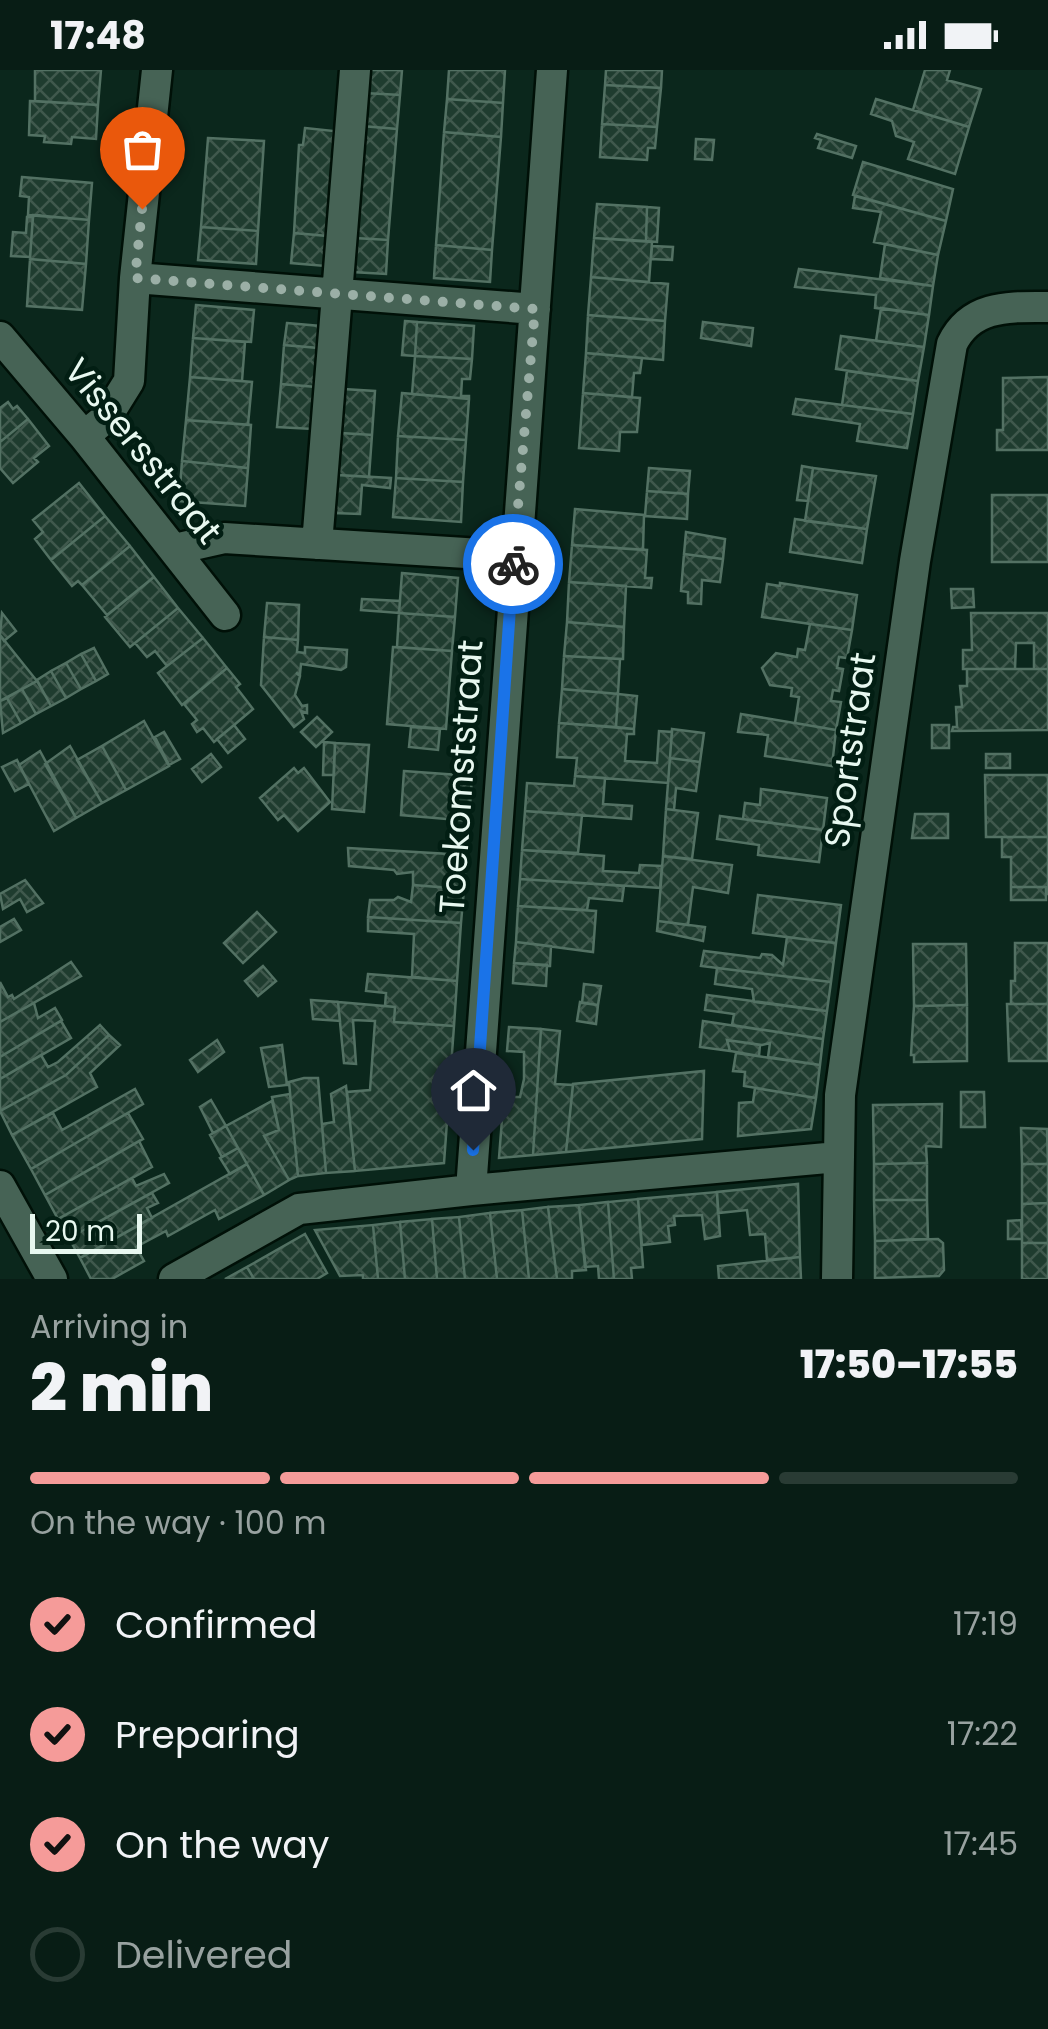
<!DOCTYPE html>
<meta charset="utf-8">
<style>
:root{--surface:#081d15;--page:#162a22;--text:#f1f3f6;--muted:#98a2a0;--line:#293b34;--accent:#f59b99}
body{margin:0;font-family:Poppins,sans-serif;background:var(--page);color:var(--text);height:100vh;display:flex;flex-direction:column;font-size:38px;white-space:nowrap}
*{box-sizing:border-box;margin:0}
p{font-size:32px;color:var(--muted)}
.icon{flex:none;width:55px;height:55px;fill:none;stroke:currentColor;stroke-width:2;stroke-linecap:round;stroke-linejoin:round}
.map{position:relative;height:1209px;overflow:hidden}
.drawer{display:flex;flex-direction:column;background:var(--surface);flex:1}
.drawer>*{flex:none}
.scale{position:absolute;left:30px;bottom:25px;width:112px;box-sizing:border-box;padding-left:10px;border:5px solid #e8f8f0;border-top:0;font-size:28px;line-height:35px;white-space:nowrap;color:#e8f8f0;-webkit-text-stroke:8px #021e13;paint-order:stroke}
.pin{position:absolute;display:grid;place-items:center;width:85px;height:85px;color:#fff;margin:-102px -42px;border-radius:50% 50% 50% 0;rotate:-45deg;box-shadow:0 0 10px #0007}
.pin .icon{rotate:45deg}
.courier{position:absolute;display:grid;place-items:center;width:100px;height:100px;margin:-50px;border:8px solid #1a73e8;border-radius:50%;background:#fff;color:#222;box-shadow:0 2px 12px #0007}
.summary em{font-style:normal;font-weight:800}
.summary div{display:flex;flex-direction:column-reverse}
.summary{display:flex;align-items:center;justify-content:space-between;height:170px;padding:0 30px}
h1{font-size:65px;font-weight:800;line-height:75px}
.bar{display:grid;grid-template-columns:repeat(4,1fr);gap:15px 10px;align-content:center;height:120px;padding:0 30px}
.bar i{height:12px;border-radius:8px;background:var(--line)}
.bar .active{background:var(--accent)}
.bar p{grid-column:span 4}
ol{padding:0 30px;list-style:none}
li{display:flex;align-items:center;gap:30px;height:110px}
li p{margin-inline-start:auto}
li .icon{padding:10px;border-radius:50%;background:var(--accent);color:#111;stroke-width:4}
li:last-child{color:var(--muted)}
li i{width:55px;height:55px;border:5px solid var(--line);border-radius:50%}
.status{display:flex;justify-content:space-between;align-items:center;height:70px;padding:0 50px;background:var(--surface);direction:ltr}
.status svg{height:28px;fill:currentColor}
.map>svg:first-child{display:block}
.building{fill:url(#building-cross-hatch);stroke:#537163;stroke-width:2.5}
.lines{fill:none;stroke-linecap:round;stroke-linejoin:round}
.minor-casing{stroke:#001007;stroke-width:35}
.minor{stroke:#466355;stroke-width:30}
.done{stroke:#9bafa6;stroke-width:10;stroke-dasharray:0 18}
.route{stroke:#1a73e8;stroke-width:12}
.labels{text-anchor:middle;stroke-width:9;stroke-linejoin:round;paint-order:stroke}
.street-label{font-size:35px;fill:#e8f8f0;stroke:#021e13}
</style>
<div class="status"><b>17:48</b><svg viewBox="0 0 49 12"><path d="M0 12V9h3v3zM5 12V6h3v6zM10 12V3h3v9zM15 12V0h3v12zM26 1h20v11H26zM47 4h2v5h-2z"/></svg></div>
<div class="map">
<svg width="1048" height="1209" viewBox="0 0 1048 1209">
<defs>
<pattern id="building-cross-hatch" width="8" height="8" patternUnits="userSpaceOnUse" patternTransform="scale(2.5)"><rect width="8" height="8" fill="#1f3c2f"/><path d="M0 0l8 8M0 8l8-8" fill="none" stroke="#40594d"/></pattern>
</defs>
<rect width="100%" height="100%" fill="#0b271c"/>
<path class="building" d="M35 0H101L98 35 35 31Z
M366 0H402L400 25 364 23Z
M449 0H505L503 33 447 29Z
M606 0H662L661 18 605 15Z
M925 0H950L947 10 981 19 969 57 913 40Z
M605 15 661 18 657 57 602 54Z
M364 23 400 25 397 59 362 56Z
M447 29 503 33 501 67 444 62Z
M876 29 969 57 955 104 908 89 914 72 896 66 892 51 871 44Z
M30 31 98 35 96 69 72 67 71 74 44 72 45 66 29 65Z
M602 54 657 57 655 78H648L647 90 600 87Z
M362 56 397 59 388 170 355 168Z
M305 58 334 61 327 166 294 163 299 75H303Z
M444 62 501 67 492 180 436 175Z
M817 64 856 76 852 88 818 78 821 70 815 68Z
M208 68 264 71 258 161 201 157Z
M696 69 714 70 712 90 695 89Z
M863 92 953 119 946 151 853 125Z
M22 107 92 113 89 150 28 145 29 127 20 126Z
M855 126 946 151 938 185 874 172 881 142 853 138Z
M597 134 647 137 646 171 594 168Z
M647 137 659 138 657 172 646 171Z
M33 145 89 150 86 194 30 189Z
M27 147H33L30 187 11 186 13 162 26 163Z
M201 157 258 161 256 194 198 190Z
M294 163 327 166 325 196 291 193Z
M355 168 388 170 386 204 352 202Z
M594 168 652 172 649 212 591 207Z
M885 174 938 185 933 216 880 208Z
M436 175 492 180 490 212 434 208Z
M652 176 673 177 672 190 651 189Z
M30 189 86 194 82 240 27 236Z
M799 199 933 216 929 245 875 238 876 225 795 217Z
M591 207 668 214 665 251 588 245Z
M196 235 254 240 251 272 193 268Z
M881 238 929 245 924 277 876 271Z
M588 245 665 251 663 290 586 283Z
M405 251 417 252 415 286 402 285Z
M417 252 474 256 472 289 415 286Z
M703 252 753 258 751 276 701 268Z
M287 253 320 256 318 278 284 275Z
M841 266 924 277 918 311 836 299Z
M193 268 245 272 242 311 190 307Z
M284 275 318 278 316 317 281 314Z
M586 283 642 288 640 303H634L632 327 583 323Z
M415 286 472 289 470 309H462L461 326H469V329L412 324Z
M847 301 918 311 913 344 842 335Z
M190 307 252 312 248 355 186 350Z
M1048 307V380H997V360H1003V308Z
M281 314 316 317 313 359 277 357Z
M343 319 375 321 372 365 341 363Z
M402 323 469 329 466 370 398 366Z
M583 323 640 328 637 362H620L619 381 579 378Z
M796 329 913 344 907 378 857 371 860 354 793 344Z
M8 332 13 339 17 336 28 349 0 372V338Z
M28 349 49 376 34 388 38 392 13 413 0 398V372Z
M186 350 251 355 248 398 182 391Z
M341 363 372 365 369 407 338 405Z
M398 366 466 370 463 412 396 408Z
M182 391 248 398 245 436 179 431Z
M802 396 813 398 808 431 797 430Z
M649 398 690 401 688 424 647 421Z
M813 398 876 406 867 459 805 451Z
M338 405 391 408 390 418 362 415 360 444 334 443Z
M396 408 463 412 461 452 393 447Z
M79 413 105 446 51 490 35 469 43 462 33 450Z
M647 421 688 424 687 449 645 446Z
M992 425H1048V492H992Z
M575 439 644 445 643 480 572 475Z
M105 446 130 476 82 515 78 511 72 516 51 490Z
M795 449 867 459 862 493 790 482Z
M686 462 725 469 723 489 684 484Z
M572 475 647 480 645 508H652L651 518 569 512Z
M130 476 154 507 107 545 82 515Z
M684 484 723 489 720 512 702 510 701 534 688 533V522L681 521Z
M402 503 458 508 455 547 399 543Z
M154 507 178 538 130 577 105 547Z
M569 512 626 516 624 557 567 552Z
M780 513 857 525 852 560 762 547 767 514 780 516Z
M951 519H973L974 537 952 538Z
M362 529 400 531 399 543 361 540Z
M267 533 299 535 298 570 264 567Z
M178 538 203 568 167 596 155 581 147 587 135 573Z
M2 543 16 561 4 571 0 565Z
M399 543 455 547 452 581 397 577Z
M971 543H1048V599H1034V573H1016L1015 599H963V580H972Z
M567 552 624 557 623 589 564 586Z
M810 554 852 560 847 588 839 587 837 598 843 599 839 621 833 620 831 631 841 632 836 660 795 653 799 627 791 626 792 618 770 615 762 598 776 583 797 587 798 579 805 580Z
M0 565 37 611 0 631Z
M264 567 298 570 297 582 305 583V577L347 580 346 597 341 600 301 594 300 604 296 603 300 606 295 625 302 636 307 635V643L301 641 304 649 294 657 261 615Z
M203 568 227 598 182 635 158 603Z
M393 577 452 581 446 659 387 654Z
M94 578 108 604 96 611 81 584Z
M81 584 96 611 81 619 66 593Z
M564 586 620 589 618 624 562 619Z
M66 593 81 619 66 628 51 601Z
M227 598 240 614 236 617 253 639 214 672 203 658 197 662 192 654 197 650 184 634Z
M967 599H1048V660L952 661 953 657H957L956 637H962L960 616H967Z
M51 601 66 628 51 636 37 610Z
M37 611 51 636 36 644 22 619Z
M22 619 36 644 21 653 7 628Z
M562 619 618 624 616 657 559 653Z
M618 624 637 626 634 659 616 657Z
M7 628 21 653 3 663 0 631Z
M741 644 836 660 832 696 765 686 768 665 738 662Z
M317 647 332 662 316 677 301 662Z
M144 651 169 696 126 720 102 676Z
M559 653 634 659V664H627L625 691 657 693 659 661 672 662 668 713 575 706 577 688 557 687Z
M234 655 245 669 228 683 217 669Z
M932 655H949V678H932Z
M411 657 440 659 438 680 409 677Z
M672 659 704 663 700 692 670 688Z
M164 662 180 689 169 695 155 667Z
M324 672 335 673 334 705H323Z
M335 673 369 675 364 742 332 739Z
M70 676 102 733 76 748 45 694Z
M102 676 126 720 102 733 77 690Z
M40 681 76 748 54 761 19 695Z
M211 684 221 697 202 712 192 699Z
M986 684H1010V698H986Z
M670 688 700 692 696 721 676 718 674 740 666 739Z
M17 690 29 714 15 721 2 697Z
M294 698 298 703 304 698 330 732 298 761 284 745 278 750 260 728Z
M404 701 472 706 469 751 401 745Z
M985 705H1048V767H986Z
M575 706 605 708 603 734 632 736 631 749 525 741 527 713 574 716Z
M761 719 827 728 823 760 743 749 745 733 760 735Z
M666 739 698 743 692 789 663 786Z
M525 741 582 745 578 783 522 780Z
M915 744H948V768H912Z
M720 746 823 760 819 792 758 785 759 775 717 769Z
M1002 767H1048V825L1046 817H1011V787H1002Z
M348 778 466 785 464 819 413 815V802L397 804 394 800 349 796Z
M522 780 604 786 603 801 639 803 640 795 662 796 660 818 520 809Z
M663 786 732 795 728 823 693 817 688 855 658 851Z
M520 809 624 816 622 831 589 828 587 840 518 836Z
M25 810 43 833 27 842 20 829 3 839 0 824Z
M413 815 464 819 461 853 368 847 370 830H394L398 827 411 832Z
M1011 817H1046V830H1011Z
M758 825 841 835 836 873 753 863Z
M518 836 596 841 593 882 516 872Z
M257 842 276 862 243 893 224 873Z
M368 847 461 853 457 911 412 907 414 864 368 861Z
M14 849 21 860 0 872V857Z
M658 851 705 857 703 871 657 861Z
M787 867 836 873 831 912 701 896 704 881 760 888 762 884 772 885 783 895Z
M516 872 551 876 550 896 514 893Z
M1015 873H1048V934H1011V911H1015Z
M913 874H966L967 935 914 936Z
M71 892 81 906 0 952V912L8 927 12 925 14 929Z
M514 893 547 895 546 916 513 913Z
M263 896 276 911 258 926 245 911Z
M717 898 831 912 827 941 754 932 752 919 715 914Z
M368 904 457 911 454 956 394 952 395 937 385 936 386 923 366 921Z
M584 914 601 916 598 935 582 933Z
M707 925 827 941 823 969 732 955 734 944 705 940Z
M311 930 338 932 340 951 313 949Z
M338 932 395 937 394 952 454 956 444 1093 355 1101 347 1022 370 1020 375 951 353 950 356 994 344 993Z
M580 932 598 935 596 954 577 951Z
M34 933 38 948 55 938 62 950 0 987V952Z
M1007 934H1048V991H1009Z
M967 935V991L914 992V985H911L914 936Z
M61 951 71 968 0 1009V987Z
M703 951 823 969 820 995 768 987 770 973 762 975 727 970 730 981 700 977Z
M100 955 109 965 66 1005 0 1041V1009L41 985 48 997 58 992Z
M509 957 541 959 533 1085 499 1088 503 1036H512L513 1027H520L524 1009V982L507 981Z
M541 959 560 961 555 1014 573 1015 566 1082 533 1085Z
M109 965 120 975 90 1003 97 1017 12 1065 0 1041 66 1005Z
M217 970 224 982 198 1002 190 990Z
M727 970 760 975 759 986 730 981Z
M282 975 287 1015 269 1017 261 978Z
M736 983 820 995 816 1028 744 1016 745 1002 733 1001Z
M704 1001 702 1069 566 1082 573 1014Z
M304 1008H318L326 1103 298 1106 289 1012Z
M346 1016 355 1101 326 1103 322 1054 334 1052 331 1024Z
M755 1018 816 1028 811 1059 738 1066 739 1033 753 1032Z
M135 1019 143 1034 31 1099 12 1065 53 1043 62 1060Z
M961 1022H984L985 1057H961Z
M290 1024 298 1106 289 1110 264 1066 279 1060 272 1027Z
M211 1030 226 1056 213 1063 200 1037Z
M272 1031 279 1060 264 1066 289 1110 264 1125 226 1056Z
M942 1034 941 1077 926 1076 927 1093 874 1094 873 1035Z
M128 1043 143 1069 45 1125 31 1099Z
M226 1056 238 1078 222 1087 210 1065Z
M1021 1058 1047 1059 1048 1094H1022Z
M139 1071 152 1097 58 1149 45 1125Z
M238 1078 247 1094 230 1104 220 1088Z
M927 1093V1130H874V1094Z
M247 1094 264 1125 219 1149 215 1140 168 1166 166 1161 136 1177 144 1191 112 1209H91L80 1188Z
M1022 1094H1048V1133L1022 1134Z
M164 1104 169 1113 69 1168 58 1149 132 1108 136 1116Z
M798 1114 800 1187 767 1190 765 1164 750 1165 747 1140 718 1143 717 1122Z
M717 1122 720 1166 705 1169 702 1145 674 1146 675 1155 668 1156 670 1172 642 1175 638 1129Z
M152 1123 158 1133 147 1138 152 1148 80 1188 69 1168Z
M638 1129 643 1197 631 1198 632 1209H614L608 1132Z
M874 1130H927L928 1169 875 1171Z
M608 1132 614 1209H599L598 1196 585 1197 579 1135Z
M1048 1133V1173H1022V1134Z
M579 1135 586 1200 572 1201V1209H557L548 1137Z
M548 1137 557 1209H529L522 1140Z
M522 1140 529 1209H497L490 1143Z
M490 1143 497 1209H465L459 1147Z
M459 1147 465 1209H437L432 1149Z
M432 1149 437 1209H405L400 1152Z
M1021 1150 1022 1169H1008V1151Z
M400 1152 405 1209H378L373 1155Z
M373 1155 378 1209H363V1205L340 1206 315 1160Z
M305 1164 327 1203 317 1209H254L247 1197Z
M938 1169 943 1173 944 1200 939 1206 875 1208V1171Z
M1022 1173H1048V1209H1022Z
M800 1187 801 1209H719L718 1196Z
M247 1197 254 1209H225Z"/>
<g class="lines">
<defs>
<path id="minor" d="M135 208 535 239
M0 267 84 366 225 545
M84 366 106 348 129 311 135 208 157 0
M317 474 355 0
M175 479 224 468 514 486
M0 1116 52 1209
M471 1120 552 0
M174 1209 299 1139 471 1120 838 1087
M837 1209 840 1025 915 491 952 274C971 234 1011 237 1048 237"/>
</defs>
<use href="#minor" class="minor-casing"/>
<use href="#minor" class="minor"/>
</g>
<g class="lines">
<path class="done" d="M142 139 135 208 535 239 513 494"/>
<path class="route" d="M473 1080 513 494"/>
</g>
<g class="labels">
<g class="street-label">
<text transform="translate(143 381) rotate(51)" y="12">Vissersstraat</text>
<text transform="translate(850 680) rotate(-82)" y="12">Sportstraat</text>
<text transform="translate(461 707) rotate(-86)" y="12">Toekomststraat</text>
</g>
</g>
</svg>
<div class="scale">20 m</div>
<div class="pin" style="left:142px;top:139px;background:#ea580c"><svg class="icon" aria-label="bag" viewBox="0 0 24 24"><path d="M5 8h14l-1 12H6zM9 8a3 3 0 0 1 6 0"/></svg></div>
<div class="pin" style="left:473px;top:1080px;background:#1f2937"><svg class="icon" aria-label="home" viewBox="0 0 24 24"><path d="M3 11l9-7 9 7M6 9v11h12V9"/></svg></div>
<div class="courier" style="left:513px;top:494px"><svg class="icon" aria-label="bike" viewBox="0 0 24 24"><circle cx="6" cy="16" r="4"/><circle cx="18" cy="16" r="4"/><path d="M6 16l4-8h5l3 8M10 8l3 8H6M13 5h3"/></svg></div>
</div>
<section class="drawer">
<div class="summary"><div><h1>2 min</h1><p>Arriving in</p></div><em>17:50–17:55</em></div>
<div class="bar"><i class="active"></i><i class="active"></i><i class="active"></i><i></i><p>On the way · 100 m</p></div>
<ol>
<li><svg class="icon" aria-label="check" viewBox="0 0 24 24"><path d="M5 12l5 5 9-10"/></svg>Confirmed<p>17:19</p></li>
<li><svg class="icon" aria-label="check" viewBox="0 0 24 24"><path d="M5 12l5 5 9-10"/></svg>Preparing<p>17:22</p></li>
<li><svg class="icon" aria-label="check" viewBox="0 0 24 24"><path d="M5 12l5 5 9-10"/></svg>On the way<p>17:45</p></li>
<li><i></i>Delivered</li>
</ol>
</section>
